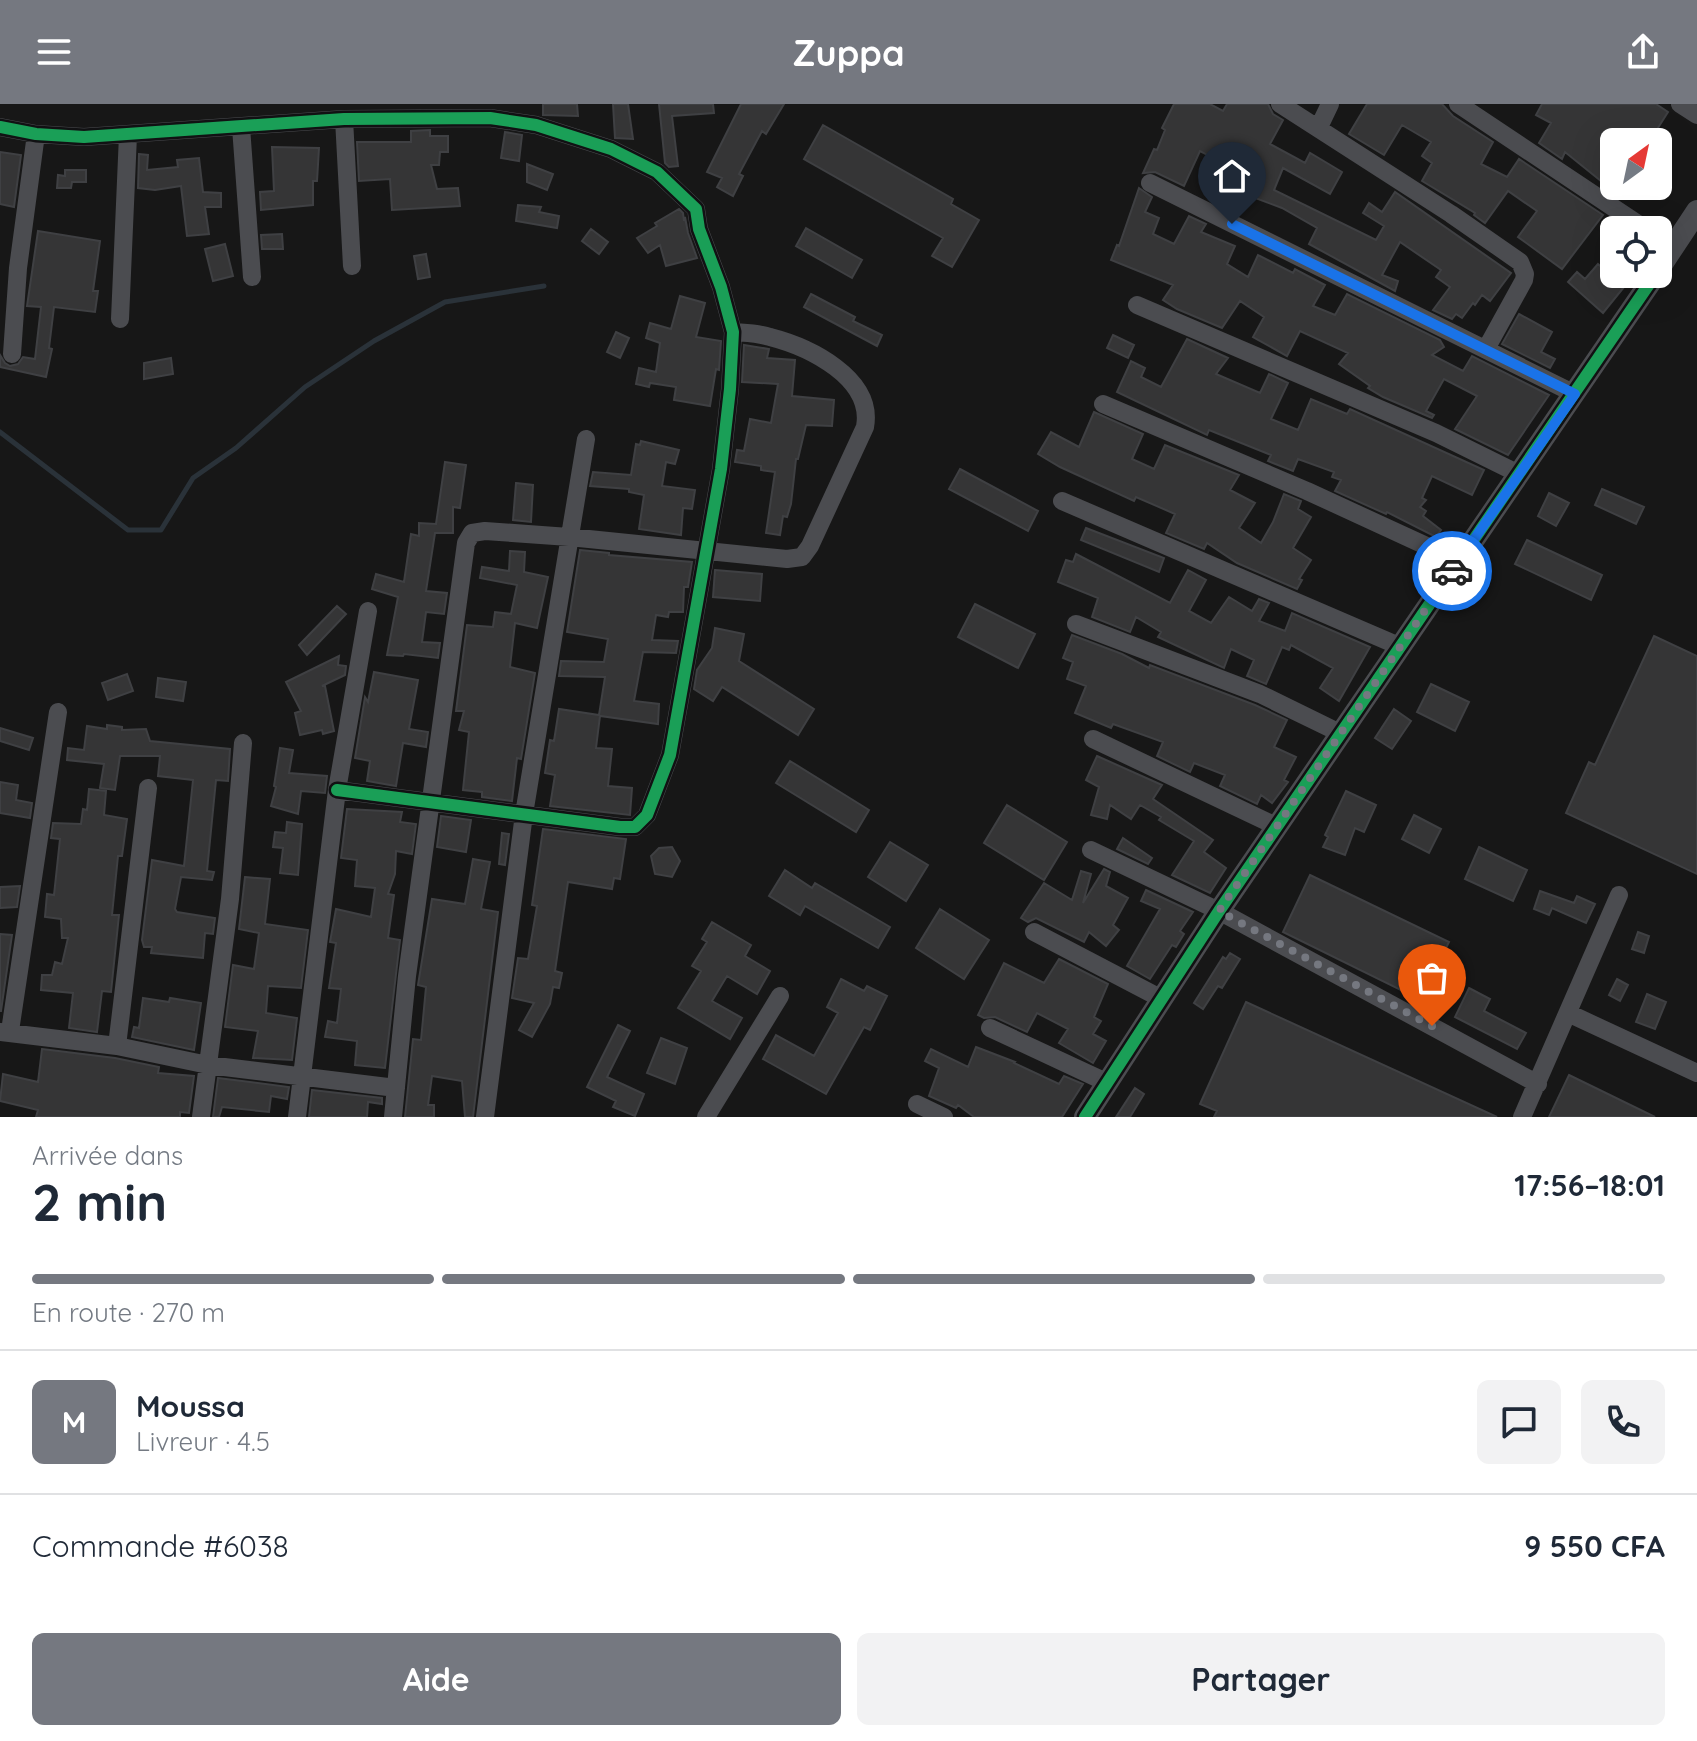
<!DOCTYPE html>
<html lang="fr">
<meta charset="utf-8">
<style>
:root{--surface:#fff;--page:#f2f2f3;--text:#1f2937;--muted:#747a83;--line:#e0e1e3;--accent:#757880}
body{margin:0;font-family:Quicksand,sans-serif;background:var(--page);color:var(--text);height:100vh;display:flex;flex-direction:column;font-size:30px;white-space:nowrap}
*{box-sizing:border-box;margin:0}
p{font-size:26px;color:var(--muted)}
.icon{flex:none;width:44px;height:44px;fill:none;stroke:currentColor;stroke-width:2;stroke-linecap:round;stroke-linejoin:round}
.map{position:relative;height:1013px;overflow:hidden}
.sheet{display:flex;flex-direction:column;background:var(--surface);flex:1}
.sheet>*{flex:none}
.needle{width:52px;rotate:33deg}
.buttons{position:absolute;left:1600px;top:24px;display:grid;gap:16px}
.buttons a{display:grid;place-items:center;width:72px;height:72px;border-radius:12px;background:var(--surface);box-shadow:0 8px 32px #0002;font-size:40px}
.pin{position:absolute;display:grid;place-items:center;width:68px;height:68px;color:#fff;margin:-82px -34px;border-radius:50% 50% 50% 0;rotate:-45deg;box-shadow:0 0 8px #0007}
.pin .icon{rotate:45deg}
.courier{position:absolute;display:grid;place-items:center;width:80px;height:80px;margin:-40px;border:6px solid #1a73e8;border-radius:50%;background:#fff;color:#222;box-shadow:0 2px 10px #0007}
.overview em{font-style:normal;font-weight:800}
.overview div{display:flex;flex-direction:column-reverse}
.overview{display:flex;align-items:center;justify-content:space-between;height:136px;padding:0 32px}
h1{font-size:52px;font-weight:800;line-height:60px}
.bar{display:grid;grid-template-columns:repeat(4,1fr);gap:12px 8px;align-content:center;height:96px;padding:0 32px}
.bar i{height:10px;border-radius:6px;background:var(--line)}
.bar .current{background:var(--accent)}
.bar p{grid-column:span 4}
.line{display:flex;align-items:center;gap:20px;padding:0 32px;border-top:2px solid var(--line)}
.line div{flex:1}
.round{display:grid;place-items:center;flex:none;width:84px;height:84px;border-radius:12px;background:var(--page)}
.cta{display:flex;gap:16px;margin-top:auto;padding:16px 32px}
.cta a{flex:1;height:92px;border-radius:12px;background:var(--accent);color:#fff;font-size:32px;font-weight:800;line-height:92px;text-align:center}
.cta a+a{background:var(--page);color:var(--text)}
header{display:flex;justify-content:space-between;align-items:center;height:104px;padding:0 32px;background:var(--accent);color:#fff;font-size:36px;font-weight:800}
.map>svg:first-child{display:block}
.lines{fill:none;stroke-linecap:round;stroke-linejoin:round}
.stream{stroke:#2a3239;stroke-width:5}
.building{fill:#353536;stroke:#3f4043;stroke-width:2}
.minor{stroke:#4b4c50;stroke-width:18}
.tertiary{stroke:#4b4c50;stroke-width:22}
.cycleway-casing{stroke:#111113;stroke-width:17}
.cycleway{stroke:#1a9f57;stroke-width:12}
.done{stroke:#757880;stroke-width:8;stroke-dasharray:0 14.4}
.route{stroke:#1a73e8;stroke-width:10}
</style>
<header><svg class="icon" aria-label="menu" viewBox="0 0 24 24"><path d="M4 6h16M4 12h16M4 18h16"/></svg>Zuppa<svg class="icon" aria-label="share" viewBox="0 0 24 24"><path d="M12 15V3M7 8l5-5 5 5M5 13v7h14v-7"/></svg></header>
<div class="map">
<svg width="1697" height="1013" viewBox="0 0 1697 1013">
<rect width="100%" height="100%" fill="#171717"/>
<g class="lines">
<path class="stream" d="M0 328 128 426H161L193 374 236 344 305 283 374 237 445 198 544 182"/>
</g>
<path class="building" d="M543 0H577L578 12 543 11Z
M613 0H628L633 35 615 34Z
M659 0H713L714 9 672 12 678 62 669 63 665 59Z
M741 0H784L766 30 762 27 739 70 743 72 733 92 717 83 722 74 707 68Z
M1174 0H1210L1223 7 1227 0H1268L1273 10 1283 16 1270 40 1305 59 1310 49 1342 68 1330 90 1283 64 1274 86 1376 136 1384 122 1363 109 1369 99 1382 108 1395 88 1511 169 1490 197 1482 191 1475 201 1473 199 1462 214 1456 210 1452 215 1433 206 1450 183 1436 173 1441 166 1400 138 1382 171 1398 177 1395 187 1309 140 1317 124 1282 104 1239 88 1246 71 1200 47 1184 82 1155 68 1143 69 1154 45 1157 46 1165 26 1162 24Z
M1367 0H1442L1453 12 1493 38 1481 60 1507 73 1519 55 1603 111 1562 165 1518 133 1537 107 1508 87 1485 119 1474 111 1475 109 1422 77 1432 59 1422 52 1431 38 1402 21 1384 51 1349 30Z
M1542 0H1656L1668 8 1649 38H1614V71L1606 81 1565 48 1562 55 1539 39 1551 19 1536 11Z
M823 21 953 95 951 100 979 116 952 163 932 152 943 134 804 55Z
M430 26V32H448V48H440L439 61H431L437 85 458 84 460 102 392 106 390 75 359 77 357 38H411V27Z
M505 28 522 31 519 57 501 54Z
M272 43 319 44 317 77H313V101L261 106 260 88 274 87Z
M0 48 21 51 14 103 0 100Z
M139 50 148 51 147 66 178 63 177 56 199 54 203 88 221 89V103H205L209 130 187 132 181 82 155 86 138 84Z
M527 60 553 70 547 86 527 78Z
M65 66H86V78H72L71 84H57L58 71 65 72Z
M1139 84 1152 93 1145 108 1159 114 1153 130 1174 140 1189 112 1206 120 1201 128 1235 142 1227 160 1248 173 1258 151 1293 169 1295 165 1325 181 1313 202 1335 211 1347 190 1440 236 1444 243 1432 251 1463 267 1472 252 1549 291 1508 351 1455 325 1477 292 1444 275 1426 307 1434 311 1432 314 1383 293 1368 284 1370 282 1339 260 1348 249 1300 227 1287 252 1253 233 1264 213 1240 197 1222 224 1177 205 1163 196 1173 181 1111 156 1117 141 1119 142Z
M518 101 541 103 539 108 559 112 557 124 516 117Z
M679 105 683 109 684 117 685 113 688 129 697 154 666 162 660 141 648 149 637 134 657 122 655 119Z
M806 124 862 156 852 174 796 142Z
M591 125 608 138 599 150 582 137Z
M38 127 100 137 93 187H98L95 208 54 203 49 244 52 245 46 273 0 263V251L5 259 10 262 18 260 23 253 35 255 41 203 27 202Z
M282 130 283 145H262L261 131Z
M225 140 233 172 213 177 205 145Z
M426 150 430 173 418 175 414 152Z
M1598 160 1624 183 1603 209 1568 178 1577 168 1585 175Z
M811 190 855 213 853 217 882 231 877 242 804 203Z
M680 192 705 199 696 233 721 237 719 266 716 265 710 302 674 296 676 283 650 279 649 283 636 280 639 264 656 268 660 239 646 234 650 219 671 225Z
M1519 210 1552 228 1541 248 1555 255 1550 264 1502 240Z
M616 228 629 234 620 254 607 248Z
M1113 231 1134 241 1128 254 1107 244Z
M1187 235 1228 254 1216 270 1260 289 1269 270 1288 279 1271 315 1298 326 1311 295 1347 310 1350 305 1484 366 1472 391 1432 372 1422 394 1426 396 1420 403 1426 407 1423 412 1441 426 1436 433 1387 408 1386 410 1335 387 1341 376 1332 373 1334 368 1298 355 1293 367 1268 357 1271 351 1209 326 1207 331 1117 288 1131 257 1145 264 1141 273 1161 283Z
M744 241 769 245 767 254 795 256 792 292 834 296 832 322 806 321 798 355H796L791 400 787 413 783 412 780 431 766 429 775 368 761 366V362L735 358 737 346 744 347 750 315 771 319 778 280 742 278Z
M171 254 173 270 144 275V259Z
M1094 308 1143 330 1132 355 1154 365 1165 341 1239 371 1230 386 1255 399 1239 424 1261 439 1273 418 1284 390 1301 397 1298 405 1311 413 1293 444 1311 456 1299 475 1302 476 1297 485 1237 459 1207 439 1204 445 1166 429 1175 410 1136 393 1134 397 1060 363 1038 350 1051 328 1079 343Z
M641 337 679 346 675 360 666 358 662 382 695 386 692 405 683 404 681 431 639 425 644 391 629 388V385L590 382 593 368 631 371 636 340 640 341Z
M445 358 466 361 460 404 453 403V429H435L426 487 447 489 444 510 426 508 422 538 440 539 438 554 404 550 403 552 387 551 398 493 372 485 376 470 404 478 411 430 419 432V419L436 420Z
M960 365 1038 407 1028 427 949 385Z
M516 379 533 381 531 418 513 416Z
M1602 385 1644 403 1636 420 1595 401Z
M1549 389 1569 399 1556 422 1538 412Z
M1086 424 1164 454 1159 468 1081 436Z
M1527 436 1602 471 1591 496 1515 460Z
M580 446 609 449V451L692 458 688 483H684L683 508H669L668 513 656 511 652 536 678 537 676 549 643 548 634 597 659 600 658 620 600 612 596 644 612 645 608 682 632 684 630 711 550 702 555 671 545 669 550 636 554 637 559 605 599 611 605 573 559 572 561 557 604 558 608 535 567 528Z
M510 447 525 448 524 468 548 473 537 524 515 519 510 563 535 569 521 655 517 654 512 697 482 693V688L463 686 469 628 459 626 464 607H456L467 521 493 523 495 508 511 510 517 481 480 474 482 463 509 467Z
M1076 450 1170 499 1188 466 1206 476 1189 507 1211 519 1229 493 1252 507 1259 495 1269 499 1259 517 1285 527 1292 509 1370 543 1339 597 1320 584 1333 564 1291 541 1289 546 1282 543 1266 580 1247 572 1254 556 1231 545 1224 564 1158 533 1161 528 1136 513 1130 528 1092 513 1098 494 1058 478 1066 456 1073 458Z
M715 466 762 470 760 497 713 493Z
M975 500 1035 530 1018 564 958 533Z
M337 502 346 510 307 551 299 541Z
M715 524 744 530 739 557 814 605 798 631 722 583 713 597 694 585 697 566 712 544Z
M1072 531 1122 550 1149 564 1150 561 1255 601 1287 616 1274 643 1296 653 1284 676 1288 678 1272 699 1261 691 1257 700 1220 682 1225 671 1194 659 1190 668 1157 652 1163 638 1113 620 1111 624 1075 609 1086 582 1067 575 1073 558 1063 554Z
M1654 532 1697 552V770L1566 709 1589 658 1595 661Z
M339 552 338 561 346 562 345 571 322 582H325L334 627 323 630 322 626 300 631 295 609 301 607 286 578Z
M374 568 418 576 409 625 428 628 426 643 403 639 396 682 367 677 370 657 355 654 365 593 368 598Z
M127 570 133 587 108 596 102 579Z
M158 574 186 578 183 597 156 593Z
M1431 580 1469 598 1455 627 1417 608Z
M1394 605 1411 617 1392 645 1375 634Z
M107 621 122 623V626L146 625 150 637 230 645 228 677 216 676 207 767 214 768 212 776 181 773 175 805 177 808 215 814 213 830 205 829 203 854 151 849 152 843H144L142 836 152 756 184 762 193 676 158 672 160 652H120L115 686 100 684 104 660 67 656 68 644 84 646 87 622 107 625Z
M0 624 33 634 29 646 0 637Z
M280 644 293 646 289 669 327 672 325 689 301 687 298 710 271 702 276 683 274 682Z
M1097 652 1162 681 1153 695 1213 736 1204 748 1226 764 1210 789 1172 771 1194 737 1159 716 1161 713 1140 701 1131 715 1110 701 1107 715 1091 711 1099 683 1086 676Z
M790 657 869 706 856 728 776 679Z
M0 678 18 681 16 696 32 699 30 714 0 709Z
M89 685 106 687 104 711 127 715 122 752H118L112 811H119L111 888 102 887 97 928 69 924 73 889 41 886 42 871H52L55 858 62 860 68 834H62L61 815 45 813 47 790 54 791 60 735 51 734 53 719 81 720 83 705 87 706Z
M1346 687 1376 701 1364 728 1355 724 1345 751 1323 743 1328 733 1325 731Z
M1007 701 1067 738 1044 776 984 739Z
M347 705 402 708 400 718 416 720 412 750 396 747 395 770 388 790 394 791 388 834 400 836 385 964 355 961 357 937 325 933 328 917 337 919 341 885 329 884 336 839 330 838 336 805 371 813 375 784 355 782 357 756 341 754Z
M1414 711 1441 725 1429 749 1402 735Z
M441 712 471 716 466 748 437 743Z
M287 718 302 720 298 771 280 769 283 744 273 743 275 728 286 729Z
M543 725 626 735 620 775 614 774 612 785 568 778 555 867 562 869 559 884 553 883 550 900 532 933 519 926 534 899 512 894 518 854 528 855 537 802 532 801Z
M502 729 509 730 505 761 499 760Z
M1123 734 1152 754 1148 760 1117 745Z
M890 738 928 761 906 797 868 773Z
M672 743 680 757 672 773 655 770 651 752 659 744Z
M1479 743 1527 766 1513 797 1465 775Z
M473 755 490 758 481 805 498 808 473 1013H465L462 977 432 972 428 1001H434V1013H405L413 935 421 936 423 915 426 883 418 881 432 795 465 800Z
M1104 765 1110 768 1106 782 1128 794 1113 821 1119 826 1106 842 1089 828 1084 838 1036 814 1028 818 1021 814 1044 779 1072 796 1081 767 1091 770 1083 799Z
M785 766 812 784 815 779 890 823 878 844 805 802 800 811 769 792Z
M1310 771 1449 838 1421 896 1283 828Z
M245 773 270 775 265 820 308 826 301 884 268 882 266 909 297 914 292 956 253 954 258 927 225 923 233 861 254 865 259 829 239 825Z
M20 782 17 803 0 804V783Z
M1146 786 1193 808 1180 827 1184 830 1176 843 1172 841 1150 875 1127 862 1160 805 1141 797Z
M1540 787 1574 799 1577 792 1595 800 1586 819 1552 804 1549 811 1534 805Z
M940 805 989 836 964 875 916 844Z
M712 818 751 841 745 852 770 867 757 890 727 872 712 897 742 914 730 935 678 904 701 867 692 862 707 838 702 835Z
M1638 828 1649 832 1644 849 1632 845Z
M0 830 12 831 1 907H0Z
M1230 849 1240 855 1222 884 1218 882 1203 905 1194 899 1223 853 1226 855Z
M1059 855 1108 880 1094 913 1101 917 1093 930 1106 937 1093 959 1059 939 1068 925 1037 909 1027 928 995 913 984 914 978 911 1004 859 1044 879Z
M841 875 864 887 867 882 887 892 870 926 864 923 826 990 763 955 776 931 814 952 838 909 827 903Z
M1617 875 1628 881 1620 897 1609 891Z
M1469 884 1490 895 1484 907 1526 929 1517 945 1455 913Z
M1647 890 1666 898 1655 925 1636 918Z
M143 894 169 898 170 894 201 899 194 946 132 933 134 923 139 924Z
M1246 898 1497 1013H1214L1217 1007 1200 1000Z
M618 921 630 927 607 973 644 990 635 1012 613 1003 616 997 587 983Z
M661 934 687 944 675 980 647 969Z
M976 943 1015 958 1014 959 1059 980 1064 972 1083 980 1062 1013H974L958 1001 956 1004 929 992 939 964 925 957 931 945 968 963Z
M42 945 115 954 159 963 158 969 194 972 189 1009 180 1008V1013H36L38 1006 0 997 3 970 38 978Z
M1569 971 1655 1013H1549Z
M218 974 289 983 287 995 271 992 269 1008 222 1003 219 1013H213Z
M1135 984 1144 990 1130 1013H1116Z
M312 986 382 994V1000L368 998 367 1013H309Z"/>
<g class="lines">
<path class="minor" d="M1280 0 1451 110 1520 158 1525 170 1524 176 1486 245
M1458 0 1647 126
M1680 0 1697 11
M344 15 352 162
M0 23 36 30 84 33 344 15 490 14 536 21 611 45 657 68 696 105 699 125 721 183 733 228 730 285 721 365 670 651 647 711 635 723H620L337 686
M241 23 252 173
M1319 23 1330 0
M1150 79 1575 290
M1658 134 1673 144
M1137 201 1436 329 1519 370
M120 215 128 31
M12 250 18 164 36 30
M1103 300 1307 387 1459 457
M1062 397 1399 542
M1076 520 1260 590 1342 630
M1093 635 1278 723
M1091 746 1219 807 1538 980
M1034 828 1162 895
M1568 909 1697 969
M990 924 1108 979
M10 927 58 608
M0 928 117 942 208 961 396 984
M117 942 148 684
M917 1000 944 1013
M201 1013 230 795 243 639
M297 1013 337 686 368 507
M393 1013 407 872 466 439 472 429 485 427 569 433 787 455 802 453 810 442 865 323C874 274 809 243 770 233 758 229 745 229 733 228
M485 1013 524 710 586 335
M706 1013 780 892
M1522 1013 1619 791"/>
<path class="tertiary" d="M1658 166 1697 107
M1085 1013 1219 807 1656 170"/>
<defs>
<path id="cycleway" d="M0 23 36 30 84 33 344 15 490 14 536 21 611 45 657 68 696 105 699 125 721 183 733 228 730 285 721 365 670 651 647 711 635 723H620L337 686
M1085 1013 1219 807 1656 170"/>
</defs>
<use href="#cycleway" class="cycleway-casing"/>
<use href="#cycleway" class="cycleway"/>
</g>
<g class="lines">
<path class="done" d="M1432 922 1219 807 1452 467"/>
<path class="route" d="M1232 120 1575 290 1452 467"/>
</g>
</svg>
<div class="buttons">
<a><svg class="needle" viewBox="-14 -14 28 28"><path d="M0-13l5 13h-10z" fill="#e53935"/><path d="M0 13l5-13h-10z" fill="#747a83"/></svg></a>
<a><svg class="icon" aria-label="locate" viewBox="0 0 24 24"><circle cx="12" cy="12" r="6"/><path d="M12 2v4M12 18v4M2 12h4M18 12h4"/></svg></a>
</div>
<div class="pin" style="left:1432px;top:922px;background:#ea580c"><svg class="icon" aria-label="bag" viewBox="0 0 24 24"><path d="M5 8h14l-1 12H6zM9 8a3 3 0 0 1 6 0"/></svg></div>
<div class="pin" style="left:1232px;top:120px;background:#1f2937"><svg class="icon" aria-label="home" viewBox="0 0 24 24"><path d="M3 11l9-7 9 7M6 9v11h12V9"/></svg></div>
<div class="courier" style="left:1452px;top:467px"><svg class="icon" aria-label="car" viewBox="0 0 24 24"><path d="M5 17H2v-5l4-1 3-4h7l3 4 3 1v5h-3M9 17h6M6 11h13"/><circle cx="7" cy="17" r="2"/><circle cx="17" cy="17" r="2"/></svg></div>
</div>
<section class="sheet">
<div class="overview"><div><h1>2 min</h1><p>Arrivée dans</p></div><em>17:56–18:01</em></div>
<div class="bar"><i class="current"></i><i class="current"></i><i class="current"></i><i></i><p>En route · 270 m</p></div>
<div class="line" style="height:144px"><b class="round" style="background:var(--accent);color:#fff">M</b><div><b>Moussa</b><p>Livreur · 4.5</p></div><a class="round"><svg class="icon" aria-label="chat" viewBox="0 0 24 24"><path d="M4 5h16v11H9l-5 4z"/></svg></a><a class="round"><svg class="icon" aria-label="phone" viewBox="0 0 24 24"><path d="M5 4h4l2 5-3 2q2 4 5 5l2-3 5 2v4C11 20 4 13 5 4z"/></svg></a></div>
<div class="line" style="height:104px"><div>Commande #6038</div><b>9 550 CFA</b></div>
<div class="cta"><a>Aide</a><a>Partager</a></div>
</section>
